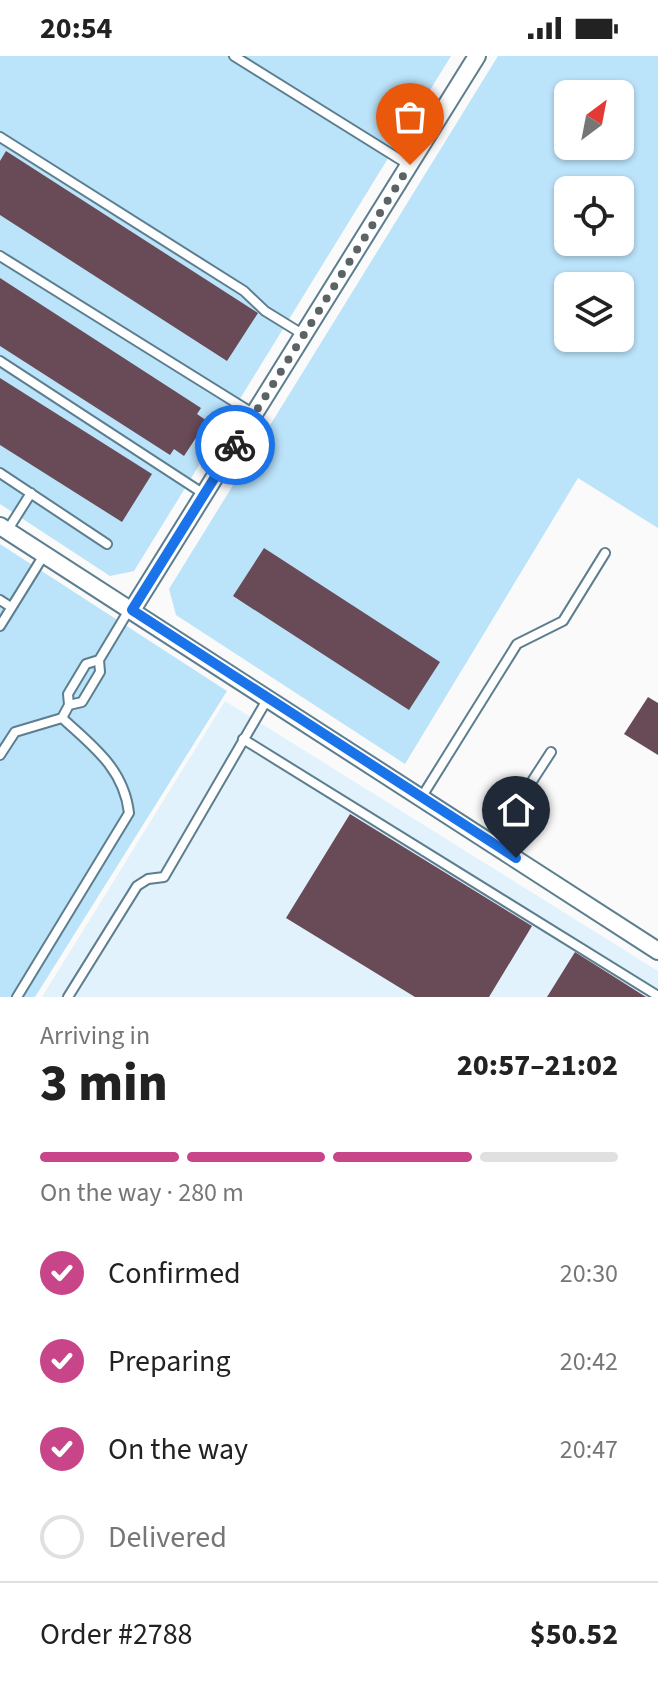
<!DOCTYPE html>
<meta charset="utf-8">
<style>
:root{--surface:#fff;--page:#f6f6f6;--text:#222;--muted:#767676;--line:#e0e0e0;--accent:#c94589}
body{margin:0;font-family:"Source Sans 3",sans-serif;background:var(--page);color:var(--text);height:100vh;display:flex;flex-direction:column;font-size:30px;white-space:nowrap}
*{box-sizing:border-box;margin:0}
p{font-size:26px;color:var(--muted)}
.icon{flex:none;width:44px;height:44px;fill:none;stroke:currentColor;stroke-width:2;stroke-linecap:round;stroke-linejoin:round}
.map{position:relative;height:941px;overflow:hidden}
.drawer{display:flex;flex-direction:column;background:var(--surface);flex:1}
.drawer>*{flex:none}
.needle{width:52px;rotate:32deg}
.tools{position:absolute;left:554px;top:24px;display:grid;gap:16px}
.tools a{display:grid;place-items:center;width:80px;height:80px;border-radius:12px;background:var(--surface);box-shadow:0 2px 6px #0004;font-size:40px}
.pin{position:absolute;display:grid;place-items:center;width:68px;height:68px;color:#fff;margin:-82px -34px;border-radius:50% 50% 50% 0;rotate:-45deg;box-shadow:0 0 8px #0007}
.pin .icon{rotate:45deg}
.courier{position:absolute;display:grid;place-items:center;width:80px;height:80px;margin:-40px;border:6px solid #1a73e8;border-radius:50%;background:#fff;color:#222;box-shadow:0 2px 10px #0007}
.head em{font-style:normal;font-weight:800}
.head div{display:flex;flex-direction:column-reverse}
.head{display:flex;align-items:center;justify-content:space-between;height:136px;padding:0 40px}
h1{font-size:52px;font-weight:800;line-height:60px}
.bar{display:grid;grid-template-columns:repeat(4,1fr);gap:12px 8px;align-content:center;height:96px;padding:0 40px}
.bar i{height:10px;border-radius:6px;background:var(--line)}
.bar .on{background:var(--accent)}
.bar p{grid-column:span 4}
.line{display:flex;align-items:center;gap:20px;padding:0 40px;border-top:2px solid var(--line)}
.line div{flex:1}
ol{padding:0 40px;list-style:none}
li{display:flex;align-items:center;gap:24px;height:88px}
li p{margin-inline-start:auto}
li .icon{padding:8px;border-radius:50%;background:var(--accent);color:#fff;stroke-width:4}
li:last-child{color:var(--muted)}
li i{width:44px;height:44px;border:4px solid var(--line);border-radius:50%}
.status{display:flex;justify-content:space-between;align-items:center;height:56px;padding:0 40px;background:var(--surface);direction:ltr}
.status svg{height:22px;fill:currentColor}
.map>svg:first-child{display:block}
.built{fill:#e1f2fc}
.green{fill:#bbe3f9;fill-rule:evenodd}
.building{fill:#694a57}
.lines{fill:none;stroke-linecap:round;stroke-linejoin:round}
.service-casing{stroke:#5d7e8f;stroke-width:12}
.minor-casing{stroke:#5d7e8f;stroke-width:20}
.service{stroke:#fff;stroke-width:8}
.minor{stroke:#fff;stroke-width:16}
.done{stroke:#5b6367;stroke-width:8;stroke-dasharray:0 14.4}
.route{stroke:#1a73e8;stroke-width:10}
</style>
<div class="status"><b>20:54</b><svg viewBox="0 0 49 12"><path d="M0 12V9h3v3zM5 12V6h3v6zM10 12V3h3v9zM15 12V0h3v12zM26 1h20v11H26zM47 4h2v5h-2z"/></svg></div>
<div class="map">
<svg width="658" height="941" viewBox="0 0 658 941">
<rect width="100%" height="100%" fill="#fafafa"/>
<path class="built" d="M225 645 658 915V941H42Z"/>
<path class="green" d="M0 0H451L134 515 110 520 0 448Z
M498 0H658V472L578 422 405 708 176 559 169 533ZM568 38H620V90H568ZM568 134H620V186H568ZM568 230H620V282H568Z
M0 488 227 635 35 941H0Z"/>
<path class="building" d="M6 95 258 257 227 305 0 159V105Z
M0 222 201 352 197 358 207 365 184 400 174 393 170 399 0 290Z
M0 322 152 418 122 466 0 389Z
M264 492 440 606 409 654 233 540Z
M648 641 658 647V699L624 678Z
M350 758 532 870 489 941H415L286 862Z
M575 896 646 941H547Z"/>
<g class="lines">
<defs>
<path id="service" d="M234 0 409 109
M0 81 244 235 265 255 304 279
M0 200 254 358
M0 305 204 438
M0 417 107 488
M7 475 31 437
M0 544 11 551
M0 570 44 499
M69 649 82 646 100 616 99 604 129 554
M243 683 658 940
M0 699 15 676 62 662 69 649 68 638 86 608 99 604
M421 742 517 588 563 565 605 497
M492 787 551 696
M17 941 129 757C124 713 93 690 62 662
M68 941 137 830 148 823 164 821 268 642"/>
<path id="minor" d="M0 470 658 895
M132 554 477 0"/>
</defs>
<use href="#service" class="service-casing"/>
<use href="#minor" class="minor-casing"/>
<use href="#service" class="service"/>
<use href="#minor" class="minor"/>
</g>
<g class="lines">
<path class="done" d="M235 389 410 109"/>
<path class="route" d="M235 389 132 554 516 802"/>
</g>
</svg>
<div class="tools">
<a><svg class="needle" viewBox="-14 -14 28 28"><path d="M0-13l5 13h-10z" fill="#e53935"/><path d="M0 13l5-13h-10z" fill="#767676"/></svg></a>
<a><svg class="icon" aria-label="locate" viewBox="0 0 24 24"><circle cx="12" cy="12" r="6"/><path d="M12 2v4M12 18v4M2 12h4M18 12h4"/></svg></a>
<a><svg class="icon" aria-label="layers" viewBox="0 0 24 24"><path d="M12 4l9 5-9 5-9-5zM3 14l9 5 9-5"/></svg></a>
</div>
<div class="pin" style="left:410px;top:109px;background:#ea580c"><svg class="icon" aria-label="bag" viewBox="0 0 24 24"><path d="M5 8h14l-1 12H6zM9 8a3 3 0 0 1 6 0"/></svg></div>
<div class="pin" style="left:516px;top:802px;background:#1f2937"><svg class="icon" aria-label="home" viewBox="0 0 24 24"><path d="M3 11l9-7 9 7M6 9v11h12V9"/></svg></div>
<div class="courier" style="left:235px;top:389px"><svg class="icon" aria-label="bike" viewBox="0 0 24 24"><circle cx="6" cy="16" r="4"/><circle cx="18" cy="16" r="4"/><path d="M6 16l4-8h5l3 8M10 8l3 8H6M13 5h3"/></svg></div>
</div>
<section class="drawer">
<div class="head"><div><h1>3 min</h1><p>Arriving in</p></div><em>20:57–21:02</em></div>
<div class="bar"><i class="on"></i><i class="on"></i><i class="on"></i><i></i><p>On the way · 280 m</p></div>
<ol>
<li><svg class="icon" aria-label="check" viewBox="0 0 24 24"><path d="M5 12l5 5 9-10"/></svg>Confirmed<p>20:30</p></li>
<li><svg class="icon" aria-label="check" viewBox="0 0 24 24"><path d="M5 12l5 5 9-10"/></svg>Preparing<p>20:42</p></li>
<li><svg class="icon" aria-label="check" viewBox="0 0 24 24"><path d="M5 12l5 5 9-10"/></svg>On the way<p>20:47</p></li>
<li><i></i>Delivered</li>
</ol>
<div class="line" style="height:104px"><div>Order #2788</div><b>$50.52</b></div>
</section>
